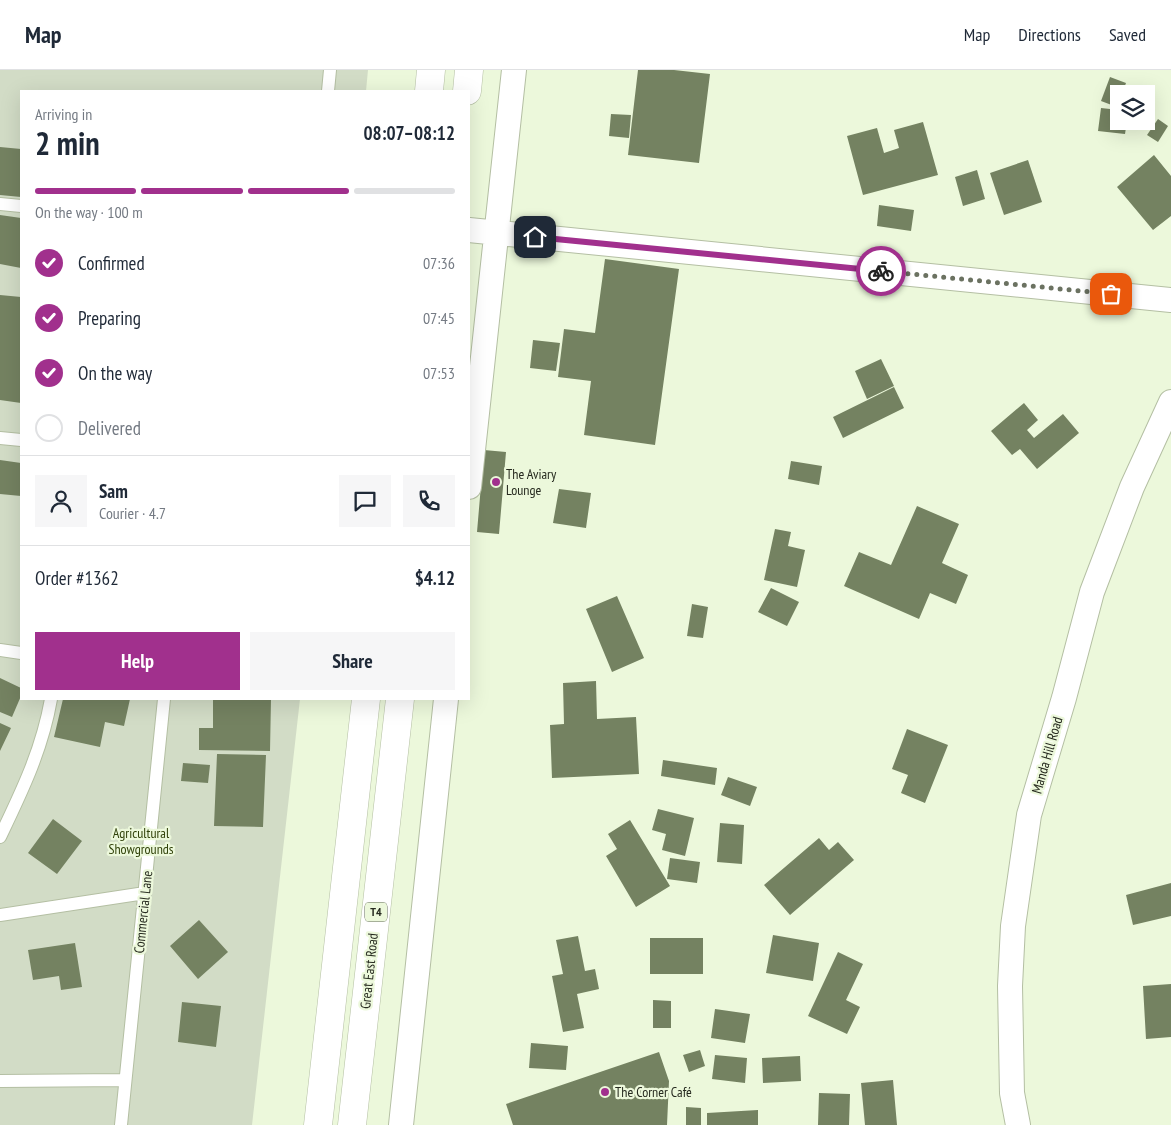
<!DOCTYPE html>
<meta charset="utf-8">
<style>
:root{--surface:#fff;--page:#f6f6f7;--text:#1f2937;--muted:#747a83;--line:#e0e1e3;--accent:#a1308d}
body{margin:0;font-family:"PT Sans Narrow",sans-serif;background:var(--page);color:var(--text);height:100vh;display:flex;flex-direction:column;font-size:19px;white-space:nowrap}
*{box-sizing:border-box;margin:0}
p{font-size:16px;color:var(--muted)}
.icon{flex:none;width:28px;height:28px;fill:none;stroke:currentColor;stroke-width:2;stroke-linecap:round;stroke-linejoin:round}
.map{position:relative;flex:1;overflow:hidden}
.sheet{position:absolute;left:20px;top:20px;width:450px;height:610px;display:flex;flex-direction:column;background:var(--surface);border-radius:0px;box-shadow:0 5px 20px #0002}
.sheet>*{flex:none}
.tools{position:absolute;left:1110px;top:15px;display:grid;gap:10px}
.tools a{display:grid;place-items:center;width:45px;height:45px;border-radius:0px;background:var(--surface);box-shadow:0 5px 20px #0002;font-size:25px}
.pin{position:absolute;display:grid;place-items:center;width:42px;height:42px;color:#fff;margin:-21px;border-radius:10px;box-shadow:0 2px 8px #0006}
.courier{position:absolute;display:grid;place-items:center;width:50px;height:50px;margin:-25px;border:4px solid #a1308d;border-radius:50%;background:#fff;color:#222;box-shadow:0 1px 6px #0007}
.overview em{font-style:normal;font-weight:700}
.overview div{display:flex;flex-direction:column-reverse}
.overview{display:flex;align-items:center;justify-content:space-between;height:85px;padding:0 15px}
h1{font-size:32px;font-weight:700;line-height:38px}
.bar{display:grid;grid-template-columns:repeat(4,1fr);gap:8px 5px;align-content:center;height:60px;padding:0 15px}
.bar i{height:6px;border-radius:4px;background:var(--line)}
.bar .current{background:var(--accent)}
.bar p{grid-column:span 4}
.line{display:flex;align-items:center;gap:12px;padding:0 15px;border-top:1px solid var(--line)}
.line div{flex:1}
.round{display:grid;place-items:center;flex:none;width:52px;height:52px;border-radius:0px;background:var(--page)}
ol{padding:0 15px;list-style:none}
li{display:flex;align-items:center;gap:15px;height:55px}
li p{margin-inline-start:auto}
li .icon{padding:5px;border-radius:50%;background:var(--accent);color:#fff;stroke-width:4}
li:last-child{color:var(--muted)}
li i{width:28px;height:28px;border:2px solid var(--line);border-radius:50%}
.cta{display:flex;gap:10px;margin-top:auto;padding:10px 15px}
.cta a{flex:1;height:58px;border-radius:0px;background:var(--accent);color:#fff;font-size:20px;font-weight:700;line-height:58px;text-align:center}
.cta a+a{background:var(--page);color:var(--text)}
header{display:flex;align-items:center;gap:30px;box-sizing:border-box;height:70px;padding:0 25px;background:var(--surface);border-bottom:1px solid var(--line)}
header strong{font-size:24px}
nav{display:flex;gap:28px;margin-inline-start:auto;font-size:18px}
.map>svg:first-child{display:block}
.green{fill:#d2dcc6}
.building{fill:#748261}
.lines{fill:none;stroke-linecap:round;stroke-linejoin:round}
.service-casing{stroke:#b4bfa3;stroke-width:14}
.minor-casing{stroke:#b4bfa3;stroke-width:26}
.primary-casing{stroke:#b4bfa3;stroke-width:29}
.service{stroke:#fff;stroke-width:12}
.minor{stroke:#fff;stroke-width:24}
.primary{stroke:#fff;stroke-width:28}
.done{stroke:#6b7261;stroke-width:5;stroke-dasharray:0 9}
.route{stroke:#a1308d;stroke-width:6}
.poi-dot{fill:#a1308d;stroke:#ecf8db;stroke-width:2}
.labels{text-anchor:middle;stroke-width:4.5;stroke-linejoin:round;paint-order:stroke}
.shield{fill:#ecf8db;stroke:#616857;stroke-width:1}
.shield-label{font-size:12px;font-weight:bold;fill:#262a1f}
.poi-label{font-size:14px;fill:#262a1f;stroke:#ecf8db;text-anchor:start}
.street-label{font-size:14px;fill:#262a1f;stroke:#ecf8db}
.park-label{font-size:14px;fill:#31420a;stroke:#ecf8db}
</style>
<header>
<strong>Map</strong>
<nav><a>Map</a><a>Directions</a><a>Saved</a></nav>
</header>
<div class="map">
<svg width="1171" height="1055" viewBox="0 0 1171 1055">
<rect width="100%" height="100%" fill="#ecf8db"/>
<path class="green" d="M0 0H368L366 21H21V629H300L252 1055H0Z"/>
<path class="building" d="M638 0H674L710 4 699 93 628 85Z
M1110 7 1126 13 1122 24H1119L1117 37 1101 31Z
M1101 38 1119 40V51H1127L1125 64 1098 61Z
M611 44 631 45 629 68 609 66Z
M1158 49 1168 56 1158 72 1147 65Z
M923 52 938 105 863 125 847 66 877 58 884 83 899 78 894 60Z
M0 77 21 79V127L0 125Z
M1154 85 1171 106V146L1153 160 1117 117Z
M1028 90 1042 132 1004 145 990 103Z
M977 100 985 129 963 136 955 107Z
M879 135 914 140 911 161 877 156Z
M0 145 21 148V198L0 194Z
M605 189 679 199 655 375 584 365 591 311 558 307 564 259 595 263Z
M0 225 21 227V333L0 330Z
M533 270 560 273 556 301 530 298Z
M881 289 894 316 867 329 855 301Z
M894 317 904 338 843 368 833 347Z
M1024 333 1038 350 1027 360 1034 368 1063 344 1079 363 1037 399 1020 379 1012 385 991 361Z
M484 380 506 382 499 464 477 462Z
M0 390 21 393V426L0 424Z
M791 391 822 396 819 415 788 409Z
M559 419 591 423 586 458 553 453Z
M917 436 959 454 942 493 968 505 956 534 930 523 919 549 844 516 859 482 891 495Z
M775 459 791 462 788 476 805 480 797 517 764 510Z
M771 518 799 532 787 556 758 542Z
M617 526 644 588 612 602 586 539Z
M692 534 708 537 703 568 687 566Z
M0 608 21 618V626L12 647 0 642Z
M596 611 597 649 636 647 639 704 552 708 550 655 564 654 563 613Z
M63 629H130L124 656 105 652 100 677 54 667Z
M213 629H271L270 681 199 680V658H213Z
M0 653 11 658 0 681Z
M907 659 948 675 925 733 901 723 908 705 892 699Z
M217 684 266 685 263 757 214 756Z
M663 690 717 698 715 715 661 706Z
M183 693 210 695 208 713 181 711Z
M728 707 757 717 750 736 721 725Z
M658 739 694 748 685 786 662 780 666 764 652 760Z
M53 749 82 771 57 804 28 783Z
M630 750 670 816 636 837 606 786 617 779 608 764Z
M720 753 744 755 742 794 717 792Z
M819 768 829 780 838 772 854 790 790 845 764 815Z
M670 788 700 792 697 813 667 809Z
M1171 813V846L1133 855 1126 825Z
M199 850 228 882 198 909 170 876Z
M773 865 819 873 813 911 766 903Z
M578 866 585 901 595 899 599 919 577 924 584 958 563 962 552 906 563 904 556 870Z
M650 868H703V904H650Z
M75 873 82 917 61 920 59 906 33 910 28 880Z
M838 882 863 894 846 930 860 937 847 964 808 946Z
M1171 914V967L1146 969 1143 916Z
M653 930 671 931V958H653Z
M182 932 221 936 216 977 178 972Z
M715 939 750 944 745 973 711 968Z
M531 973 568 976 566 1000 529 998Z
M700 980 705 996 689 1002 683 985Z
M659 982 669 1011 667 1055H513L506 1034Z
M715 985 747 988 745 1013 712 1009Z
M800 986 801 1011 763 1013 762 988Z
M893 1010 897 1055H865L861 1013Z
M819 1023 850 1024 849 1055H818Z
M686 1037 701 1038V1055H686Z
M758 1040V1055H707V1043Z"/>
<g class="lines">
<defs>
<path id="service" d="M328 21 330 0
M0 134 21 136
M0 368 21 370
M0 580 21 583
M0 767C22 721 42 680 51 629
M0 845 145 823
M0 1011 125 1010
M121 1055 164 629"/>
<path id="minor" d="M469 160 1171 230
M469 417 514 0
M401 1055 446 629
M1018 1055 1012 1023 1010 916 1013 856 1029 745 1064 628 1092 522 1132 417 1171 332"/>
<path id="primary" d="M429 21 431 0
M467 21 469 0
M318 1055 366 629
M352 1055 400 629"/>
</defs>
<use href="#service" class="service-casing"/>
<use href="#minor" class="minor-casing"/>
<use href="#primary" class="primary-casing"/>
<use href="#service" class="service"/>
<use href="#minor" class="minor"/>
<use href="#primary" class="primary"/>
</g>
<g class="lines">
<path class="done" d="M881 201 1111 224"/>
<path class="route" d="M535 167 881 201"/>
</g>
<g class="poi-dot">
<circle cx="496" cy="412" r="5"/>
<circle cx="605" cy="1022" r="5"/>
</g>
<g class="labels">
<rect class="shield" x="365" y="832.5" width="22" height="19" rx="4"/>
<g class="shield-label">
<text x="376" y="846">T4</text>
</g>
<g class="poi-label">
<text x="506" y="409">The Aviary<tspan x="506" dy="16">Lounge</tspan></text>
<text x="615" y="1027">The Corner Café</text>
</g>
<g class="street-label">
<text transform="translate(1047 685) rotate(-74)" y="5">Manda Hill Road</text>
<text transform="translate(143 842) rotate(-84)" y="5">Commercial Lane</text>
<text transform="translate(369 901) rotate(-84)" y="5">Great East Road</text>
</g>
<g class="park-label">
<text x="141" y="768">Agricultural<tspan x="141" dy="16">Showgrounds</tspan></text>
</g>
</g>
</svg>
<div class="tools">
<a><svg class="icon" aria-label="layers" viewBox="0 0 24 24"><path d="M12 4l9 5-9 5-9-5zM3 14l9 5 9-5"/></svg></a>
</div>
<div class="pin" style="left:1111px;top:224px;background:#ea580c"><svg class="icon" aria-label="bag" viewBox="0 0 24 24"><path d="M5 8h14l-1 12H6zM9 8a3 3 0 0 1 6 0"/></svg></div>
<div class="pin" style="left:535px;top:167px;background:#1f2937"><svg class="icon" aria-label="home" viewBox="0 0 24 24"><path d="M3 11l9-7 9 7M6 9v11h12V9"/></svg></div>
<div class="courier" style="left:881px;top:201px"><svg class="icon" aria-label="bike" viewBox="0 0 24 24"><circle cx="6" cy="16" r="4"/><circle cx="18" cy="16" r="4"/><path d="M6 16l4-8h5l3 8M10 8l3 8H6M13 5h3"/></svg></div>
<section class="sheet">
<div class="overview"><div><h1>2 min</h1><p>Arriving in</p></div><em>08:07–08:12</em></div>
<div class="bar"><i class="current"></i><i class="current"></i><i class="current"></i><i></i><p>On the way · 100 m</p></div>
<ol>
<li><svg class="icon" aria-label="check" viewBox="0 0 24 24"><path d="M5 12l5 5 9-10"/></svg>Confirmed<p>07:36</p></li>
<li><svg class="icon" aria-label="check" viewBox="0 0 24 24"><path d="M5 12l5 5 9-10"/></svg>Preparing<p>07:45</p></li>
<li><svg class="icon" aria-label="check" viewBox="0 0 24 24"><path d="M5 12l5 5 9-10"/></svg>On the way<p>07:53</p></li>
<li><i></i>Delivered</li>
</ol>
<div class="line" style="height:90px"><a class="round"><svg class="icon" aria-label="person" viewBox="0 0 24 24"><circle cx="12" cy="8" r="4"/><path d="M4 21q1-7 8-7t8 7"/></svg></a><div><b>Sam</b><p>Courier · 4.7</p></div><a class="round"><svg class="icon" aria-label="chat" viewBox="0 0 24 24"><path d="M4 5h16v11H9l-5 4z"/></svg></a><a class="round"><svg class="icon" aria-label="phone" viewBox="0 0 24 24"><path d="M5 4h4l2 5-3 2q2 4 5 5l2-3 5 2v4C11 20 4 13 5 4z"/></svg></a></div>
<div class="line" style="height:65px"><div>Order #1362</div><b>$4.12</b></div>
<div class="cta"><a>Help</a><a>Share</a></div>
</section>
</div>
